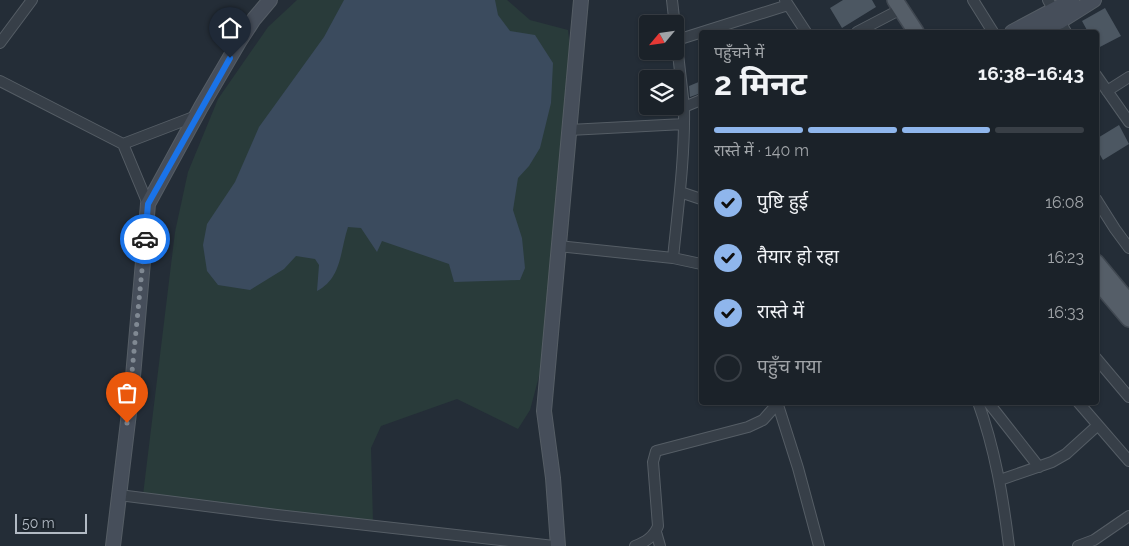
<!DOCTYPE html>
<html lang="hi">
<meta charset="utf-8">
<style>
:root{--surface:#1b2229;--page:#282f35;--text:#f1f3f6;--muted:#a0a4a8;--line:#393f46;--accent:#8fb6ec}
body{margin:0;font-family:Raleway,"Noto Sans Devanagari",sans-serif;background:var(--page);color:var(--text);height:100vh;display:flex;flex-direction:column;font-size:19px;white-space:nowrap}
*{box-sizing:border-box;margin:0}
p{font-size:16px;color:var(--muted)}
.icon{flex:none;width:28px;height:28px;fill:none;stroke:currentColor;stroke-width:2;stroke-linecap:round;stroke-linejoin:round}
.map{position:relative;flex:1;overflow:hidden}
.sheet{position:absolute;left:699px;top:30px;width:400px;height:375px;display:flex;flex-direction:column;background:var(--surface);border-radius:5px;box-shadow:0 1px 4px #0004,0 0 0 1px var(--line)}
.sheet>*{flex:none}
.needle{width:32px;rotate:241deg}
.fabs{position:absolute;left:639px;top:15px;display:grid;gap:10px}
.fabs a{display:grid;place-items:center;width:45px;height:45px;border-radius:5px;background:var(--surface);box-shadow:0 1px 4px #0004,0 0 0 1px var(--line);font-size:25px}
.scale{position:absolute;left:15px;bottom:12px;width:72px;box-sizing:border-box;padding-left:5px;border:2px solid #b2bac4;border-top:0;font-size:14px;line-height:18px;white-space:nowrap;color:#b2bac4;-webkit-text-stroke:4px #1c242c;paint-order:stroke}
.pin{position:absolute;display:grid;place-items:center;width:42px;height:42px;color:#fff;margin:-51px -21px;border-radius:50% 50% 50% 0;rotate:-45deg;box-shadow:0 0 5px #0007}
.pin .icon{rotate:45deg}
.courier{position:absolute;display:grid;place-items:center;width:50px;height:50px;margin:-25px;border:4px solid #1a73e8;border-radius:50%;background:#fff;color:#222;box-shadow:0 1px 6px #0007}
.head em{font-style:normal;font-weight:700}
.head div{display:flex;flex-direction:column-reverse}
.head{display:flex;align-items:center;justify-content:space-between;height:85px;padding:0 15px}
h1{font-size:32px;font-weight:700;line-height:38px}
.bar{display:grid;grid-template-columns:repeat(4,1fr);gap:8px 5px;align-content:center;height:60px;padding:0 15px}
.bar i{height:6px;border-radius:4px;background:var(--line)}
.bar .selected{background:var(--accent)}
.bar p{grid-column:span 4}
ol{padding:0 15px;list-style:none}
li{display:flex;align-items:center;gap:15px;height:55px}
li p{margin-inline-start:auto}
li .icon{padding:5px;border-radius:50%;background:var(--accent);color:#111;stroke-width:4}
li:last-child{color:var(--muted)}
li i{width:28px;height:28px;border:2px solid var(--line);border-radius:50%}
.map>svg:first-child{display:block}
.green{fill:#293b3a}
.water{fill:#3b4b5e}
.building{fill:#4c5762}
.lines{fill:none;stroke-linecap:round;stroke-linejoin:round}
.street-casing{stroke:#555d65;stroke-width:12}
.secondary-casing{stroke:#555d65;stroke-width:16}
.primary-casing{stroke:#404851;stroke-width:18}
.street{stroke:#373f48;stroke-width:10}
.secondary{stroke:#464e5a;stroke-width:14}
.primary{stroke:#555e68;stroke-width:15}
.done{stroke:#808993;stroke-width:5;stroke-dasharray:0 9}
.route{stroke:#1a73e8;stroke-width:6}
</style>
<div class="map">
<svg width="1129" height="546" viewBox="0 0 1129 546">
<rect width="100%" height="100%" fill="#242d37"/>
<path class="green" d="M297 0H507L530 20 568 30 571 56 542 365 530 410 518 429 457 399 381 426 371 448 373 522 143 495 175 232 188 172 218 99 268 27Z"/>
<path class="water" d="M344 0H495L498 15 510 31 535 35 553 63 551 103 540 148 529 166 518 178 513 210 522 238 525 268 520 280 454 282 449 264 382 241 377 252 361 228 348 227C340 251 342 278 317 291L319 265 315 259 296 256 284 269 250 290 218 285 207 271 203 245 207 224 235 182 259 127 324 37Z"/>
<path class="building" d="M843 0H872L876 7 842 28 830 8Z
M1105 8 1121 36 1096 49V32H1088L1082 21Z
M701 81V93L690 97 689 86Z
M1119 125 1129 144 1103 160 1096 148V139Z"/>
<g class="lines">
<defs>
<path id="street" d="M672 0 684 107C685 157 678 208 673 258
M785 0 806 32
M973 0 993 32
M1048 0 1066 32
M857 32 901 9
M677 40 788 5
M0 43 32 0
M1096 75 1129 122
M0 81 123 144 148 204
M1107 91 1129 77
M684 107 701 100
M569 130 684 124
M123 144 196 116
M680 192 701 199
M1096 199 1115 229 1129 248
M558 246 673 258 701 264
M1096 358 1129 397
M978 402C995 449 1003 497 1009 546
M988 402 1039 467
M1078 402 1129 461
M778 405 798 468 819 546
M1000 480 1052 462 1066 454 1098 425
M119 495 277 515 554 546
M656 532 660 546
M635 546C645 542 654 537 658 526L653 462 656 451 748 427 763 420 779 402
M1078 546 1094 540 1129 516"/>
<path id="secondary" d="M1012 32 1072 0
M1038 32 1059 22 1094 0
M113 546 132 388 148 204 201 107 239 42 254 19 270 0
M558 546 553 478 544 411 581 0"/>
<path id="primary" d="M895 0 916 32
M1096 262 1129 302
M1096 280 1129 319"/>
</defs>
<use href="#street" class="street-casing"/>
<use href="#secondary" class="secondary-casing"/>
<use href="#primary" class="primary-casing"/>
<use href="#street" class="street"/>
<use href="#secondary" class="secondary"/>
<use href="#primary" class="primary"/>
</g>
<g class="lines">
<path class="done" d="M127 423 145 239"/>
<path class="route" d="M145 239 148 204 230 58"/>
</g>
</svg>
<div class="fabs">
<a><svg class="needle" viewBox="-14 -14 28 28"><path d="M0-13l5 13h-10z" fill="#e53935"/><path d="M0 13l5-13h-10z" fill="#a0a4a8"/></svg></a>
<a><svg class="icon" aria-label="layers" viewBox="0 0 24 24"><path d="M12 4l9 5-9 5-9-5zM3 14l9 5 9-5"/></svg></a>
</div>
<div class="scale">50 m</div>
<div class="pin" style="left:127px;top:423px;background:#ea580c"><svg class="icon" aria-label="bag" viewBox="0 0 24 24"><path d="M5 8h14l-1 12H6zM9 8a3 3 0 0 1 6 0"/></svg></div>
<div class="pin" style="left:230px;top:58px;background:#1f2937"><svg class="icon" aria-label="home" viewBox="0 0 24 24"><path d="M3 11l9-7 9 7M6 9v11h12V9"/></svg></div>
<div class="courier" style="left:145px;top:239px"><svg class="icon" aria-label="car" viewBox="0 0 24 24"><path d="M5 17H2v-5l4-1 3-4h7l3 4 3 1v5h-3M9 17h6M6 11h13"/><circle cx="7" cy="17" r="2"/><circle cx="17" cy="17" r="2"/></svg></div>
<section class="sheet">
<div class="head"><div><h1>2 मिनट</h1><p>पहुँचने में</p></div><em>16:38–16:43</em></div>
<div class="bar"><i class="selected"></i><i class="selected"></i><i class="selected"></i><i></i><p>रास्ते में · 140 m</p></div>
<ol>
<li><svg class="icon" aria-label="check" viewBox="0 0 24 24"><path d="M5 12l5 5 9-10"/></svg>पुष्टि हुई<p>16:08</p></li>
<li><svg class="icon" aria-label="check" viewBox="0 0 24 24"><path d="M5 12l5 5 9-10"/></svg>तैयार हो रहा<p>16:23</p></li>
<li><svg class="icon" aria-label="check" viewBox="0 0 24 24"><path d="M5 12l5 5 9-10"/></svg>रास्ते में<p>16:33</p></li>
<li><i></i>पहुँच गया</li>
</ol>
</section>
</div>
